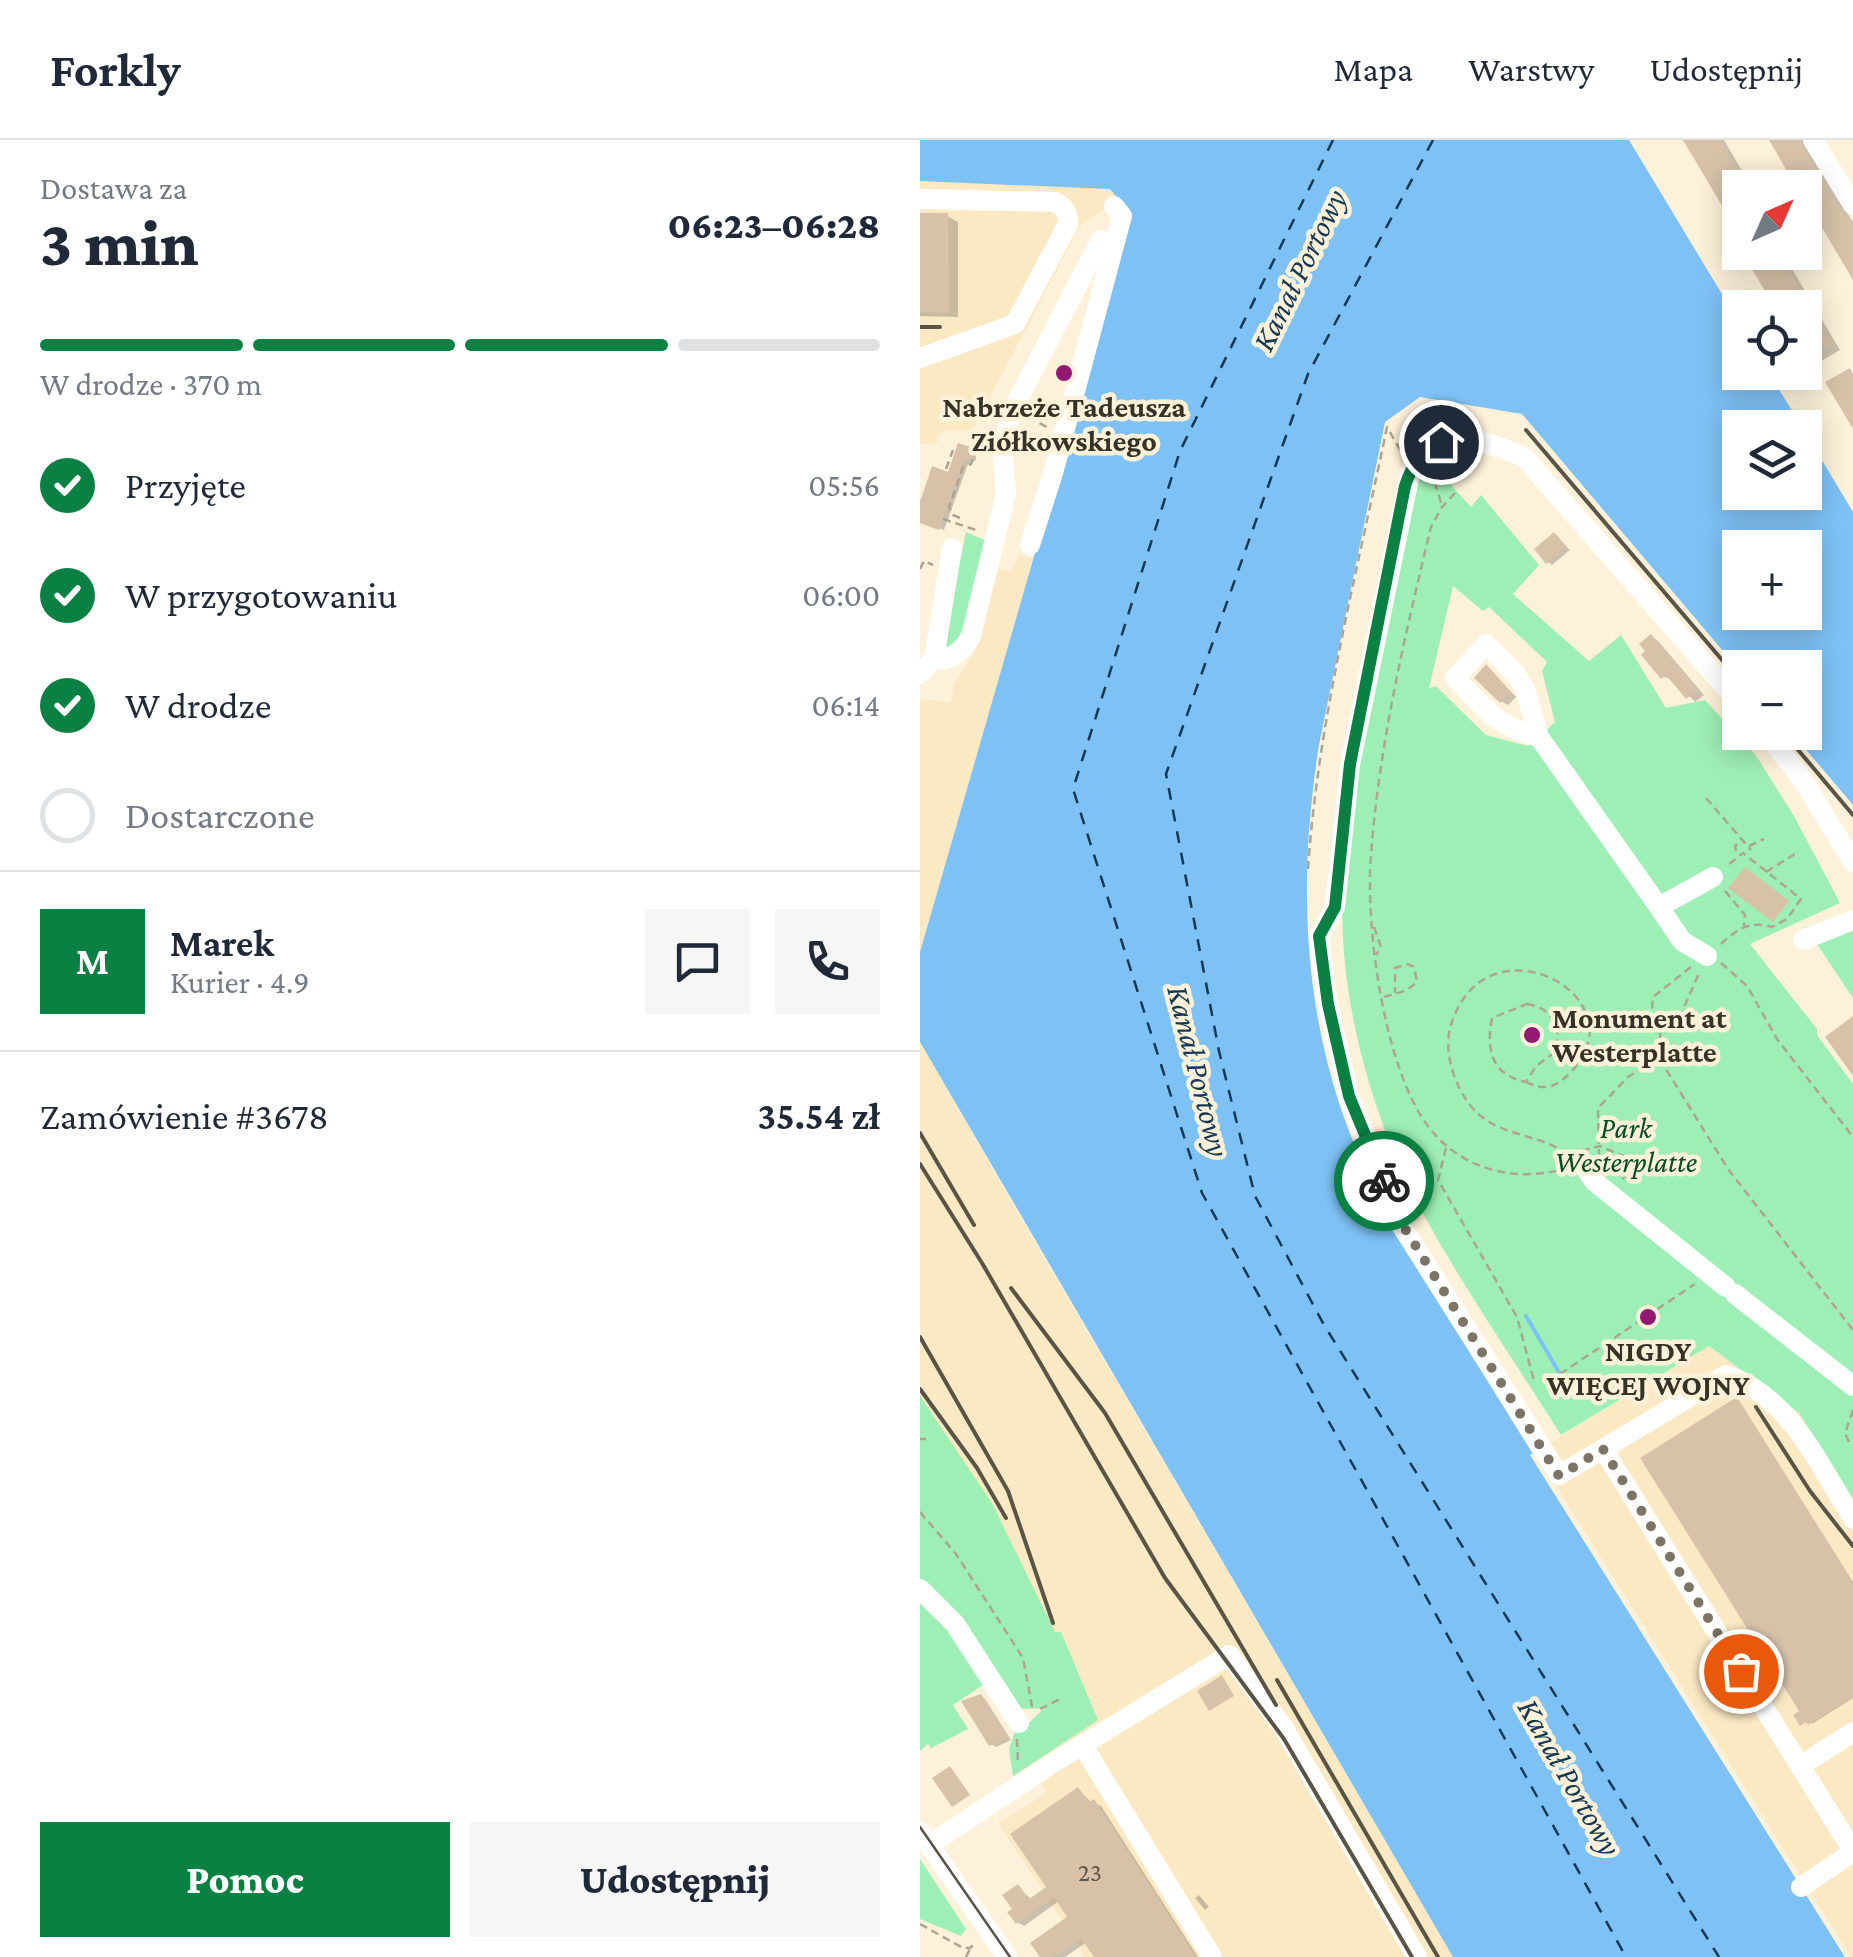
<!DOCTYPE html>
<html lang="pl">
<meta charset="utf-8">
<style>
:root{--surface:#fff;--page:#f6f6f7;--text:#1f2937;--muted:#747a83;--line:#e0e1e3;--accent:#0b8043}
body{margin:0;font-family:"Crimson Pro",serif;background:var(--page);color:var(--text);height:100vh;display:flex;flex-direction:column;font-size:38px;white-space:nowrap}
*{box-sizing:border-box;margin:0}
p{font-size:32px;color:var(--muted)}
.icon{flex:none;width:55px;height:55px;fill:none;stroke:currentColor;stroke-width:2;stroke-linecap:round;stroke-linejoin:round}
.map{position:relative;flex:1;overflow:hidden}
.details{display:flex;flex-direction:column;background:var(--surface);width:920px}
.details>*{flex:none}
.needle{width:65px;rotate:45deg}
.buttons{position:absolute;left:802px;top:30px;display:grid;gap:20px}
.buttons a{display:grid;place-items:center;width:100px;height:100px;border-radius:0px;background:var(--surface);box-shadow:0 5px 25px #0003;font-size:50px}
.pin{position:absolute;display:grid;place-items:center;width:85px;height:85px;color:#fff;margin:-42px;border:5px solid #fff;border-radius:50%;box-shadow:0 2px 10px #0007}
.courier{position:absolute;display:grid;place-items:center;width:100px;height:100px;margin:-50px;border:8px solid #0b8043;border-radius:50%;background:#fff;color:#222;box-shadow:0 2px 12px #0007}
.head em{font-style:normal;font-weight:800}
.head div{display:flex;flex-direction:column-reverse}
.head{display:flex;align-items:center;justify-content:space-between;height:170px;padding:0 40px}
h1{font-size:65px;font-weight:800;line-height:75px}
.bar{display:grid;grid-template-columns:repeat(4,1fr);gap:15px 10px;align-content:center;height:120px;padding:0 40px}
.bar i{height:12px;border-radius:8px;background:var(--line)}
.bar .current{background:var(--accent)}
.bar p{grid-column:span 4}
.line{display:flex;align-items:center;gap:25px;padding:0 40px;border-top:2px solid var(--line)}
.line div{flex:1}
.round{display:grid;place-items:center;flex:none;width:105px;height:105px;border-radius:0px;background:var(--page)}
ol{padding:0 40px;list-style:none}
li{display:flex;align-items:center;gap:30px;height:110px}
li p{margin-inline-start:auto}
li .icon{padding:10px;border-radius:50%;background:var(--accent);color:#fff;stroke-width:4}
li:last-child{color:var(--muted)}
li i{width:55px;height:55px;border:5px solid var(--line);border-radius:50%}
.action{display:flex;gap:20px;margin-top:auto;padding:20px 40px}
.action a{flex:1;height:115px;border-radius:0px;background:var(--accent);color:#fff;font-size:40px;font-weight:800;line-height:115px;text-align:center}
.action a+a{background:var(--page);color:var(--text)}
header{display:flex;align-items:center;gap:60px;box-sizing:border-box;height:140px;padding:0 50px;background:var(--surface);border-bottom:2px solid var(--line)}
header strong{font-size:48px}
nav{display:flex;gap:55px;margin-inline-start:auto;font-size:35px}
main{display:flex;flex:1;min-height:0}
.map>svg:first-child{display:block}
.built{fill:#fbe9c4}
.green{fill:#9eefb5;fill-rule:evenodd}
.water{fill:#7ec2f5;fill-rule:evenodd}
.pier{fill:#fdf1d9}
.shadow{fill:#0003}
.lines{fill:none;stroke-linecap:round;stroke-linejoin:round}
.stream{stroke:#7ec2f5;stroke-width:4}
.ferry{stroke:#153954;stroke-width:2.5;stroke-dasharray:12 10;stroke-linecap:butt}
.building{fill:#d7c2a9}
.path{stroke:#ada491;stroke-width:2.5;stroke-dasharray:8 5;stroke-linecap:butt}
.minor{stroke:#fff;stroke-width:20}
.tram{stroke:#5a5446;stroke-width:2.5}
.rail{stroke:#5a5446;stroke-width:4}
.done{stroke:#7c7565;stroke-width:10;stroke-dasharray:0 18}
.route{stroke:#0b8043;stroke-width:12}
.poi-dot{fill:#931873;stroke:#fdf1d9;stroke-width:4}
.labels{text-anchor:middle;stroke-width:9;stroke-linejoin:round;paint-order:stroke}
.number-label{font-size:25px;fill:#5f5647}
.poi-label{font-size:30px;font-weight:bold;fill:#373226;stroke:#fdf1d9}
.park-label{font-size:30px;font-style:italic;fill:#034c24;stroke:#fdf1d9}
.water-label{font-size:32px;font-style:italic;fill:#153954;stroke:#fdf1d9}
</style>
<header>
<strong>Forkly</strong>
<nav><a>Mapa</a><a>Warstwy</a><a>Udostępnij</a></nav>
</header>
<main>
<section class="details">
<div class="head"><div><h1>3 min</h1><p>Dostawa za</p></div><em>06:23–06:28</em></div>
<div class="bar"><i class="current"></i><i class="current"></i><i class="current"></i><i></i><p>W drodze · 370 m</p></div>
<ol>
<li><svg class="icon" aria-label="check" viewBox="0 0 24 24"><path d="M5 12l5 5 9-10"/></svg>Przyjęte<p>05:56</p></li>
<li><svg class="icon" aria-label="check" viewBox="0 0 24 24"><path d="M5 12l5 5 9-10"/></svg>W przygotowaniu<p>06:00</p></li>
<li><svg class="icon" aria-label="check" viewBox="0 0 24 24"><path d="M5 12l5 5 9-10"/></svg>W drodze<p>06:14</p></li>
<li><i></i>Dostarczone</li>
</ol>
<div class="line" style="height:180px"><b class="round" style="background:var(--accent);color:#fff">M</b><div><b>Marek</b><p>Kurier · 4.9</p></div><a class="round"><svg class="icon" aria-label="chat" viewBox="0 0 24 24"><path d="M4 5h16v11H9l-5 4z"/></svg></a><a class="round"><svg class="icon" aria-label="phone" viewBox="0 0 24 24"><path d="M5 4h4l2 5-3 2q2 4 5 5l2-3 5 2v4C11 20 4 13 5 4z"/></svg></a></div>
<div class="line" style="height:130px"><div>Zamówienie #3678</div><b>35.54 zł</b></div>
<div class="action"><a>Pomoc</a><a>Udostępnij</a></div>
</section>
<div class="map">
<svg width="933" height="1817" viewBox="0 0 933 1817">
<rect width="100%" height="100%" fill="#fdf1d9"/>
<path class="built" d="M0 0 190 49 199 58 160 86 52 291H21L17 303 0 304Z
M100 415 113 419 0 811V559L30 562 35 543 56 510 76 428 91 432Z
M0 902 94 1067 533 1817H161L164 1813 78 1683 127 1653 118 1638H110L104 1628 151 1573 0 1276Z
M789 1206 879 1273 933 1359V1817H925L610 1315Z"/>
<path class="green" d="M524 310 532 346 551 367 561 355 619 425 593 454 669 521 701 495 746 568 785 560 837 617 874 676 920 763 830 804 897 889V895L933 944V1359L879 1273 789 1206 641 1295C596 1223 546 1152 505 1077 453 983 417 857 423 749 430 609 468 469 497 332ZM533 446 563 471 569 467 627 522 622 531 635 582 608 606 566 595 516 546 509 548Z
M46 392 69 402 46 493 28 510 24 499Z
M933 789V858L897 804Z
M0 1256 72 1363 135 1492H141L178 1580 93 1636 89 1609 96 1589 110 1582 124 1568 103 1569 93 1564 0 1446Z
M0 1457 15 1470 66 1543 33 1565 48 1589 11 1608 8 1604 0 1611Z
M0 1719 46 1789 41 1796 0 1779Z"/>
<path class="water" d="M0 0H709L820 184V232L849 233 882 287 820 288V352H885V292L933 372V665L872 593 885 592V528H820V531L602 274 500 257 465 282 399 605C380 727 381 845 419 963 431 1000 448 1036 462 1071L925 1817H533L0 902V812L212 76 190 49 0 41ZM820 408H885V472H820Z"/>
<path class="pier" d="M615 1312 929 1814 930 1817H925L610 1315Z"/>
<path class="shadow" d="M766 0H804L832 48H820V92Z
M853 0H887L891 15 933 82V135L885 54V48Z
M0 75 27 76 38 82V177L0 176Z
M832 112H862L920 210 898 223 887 217 885 168Z
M40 306 56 314V320L48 324 24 390 0 382V360L3 361 29 335Z
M634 395 650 410 632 425 628 422Z
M731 497 738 501 784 555 775 562 753 539 743 537Z
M567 527 596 557 588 565 581 561Z
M819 1261 933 1443V1558L892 1584 889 1581 881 1584 883 1572Z
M61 1556 65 1559 91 1600 76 1607 71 1604Z
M158 1650 172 1663 181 1666 278 1817H177L167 1802 145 1817H123L151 1778 139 1761 104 1786 97 1782 95 1770 98 1747 112 1760 130 1747Z
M279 1755 289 1767 285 1770 275 1758Z"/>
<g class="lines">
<path class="stream" d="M606 1176 640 1234"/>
<path class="ferry" d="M413 0 260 311 153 649 282 1053 706 1817
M513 0 388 234 246 634 299 911 335 1056 404 1185 799 1817"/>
</g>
<path class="building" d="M763 0H799L827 48H820V96Z
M849 0H879L921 72 930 78 933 83V140L885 59V48H877Z
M0 73H28L29 173 0 172Z
M822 112H857L911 204 885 219V168H855Z
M930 228 933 234V289L905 242Z
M38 303 51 307 54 314 44 322 19 390 0 383V362L12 326 28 332Z
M634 392 647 407 626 424 614 409Z
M731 494 778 550 766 559 746 535 741 539 721 515 725 511 719 504Z
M566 524 591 552 580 563 554 538Z
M825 727 869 761 853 782 808 748Z
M933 876V936L905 897Z
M817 1257 933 1442V1557L888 1585 886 1582 880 1586 873 1575 879 1571 720 1318Z
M302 1535 314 1556 289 1571 277 1551Z
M61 1554 89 1598 69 1606 41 1561Z
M30 1626 50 1655 32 1667 12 1638Z
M158 1647 169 1662 174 1659 276 1817H174L161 1798 133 1817H120L110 1803 147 1777 134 1757 96 1784 87 1772 92 1769 82 1755 98 1744 109 1759 126 1747 90 1694Z"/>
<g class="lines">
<path class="path" d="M108 277 127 287
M114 294 121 306
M26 329 33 310
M511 330 522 366
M535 353 522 367 511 387C485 495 459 605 451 715 445 787 464 928 508 986 541 1031 599 1044 651 1027
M40 378 33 375 29 367 43 327 51 324 56 311 65 308
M23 379 59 391
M0 429 4 421 13 425
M786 658 831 710
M829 706 844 699
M816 711 815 706 821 701
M388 729C398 580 437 433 467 287L482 313
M846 732 878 712
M805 751 825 775 824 786
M454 787 461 807 456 815
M801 804C818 788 830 781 852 787L867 779 881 759 823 713 808 725
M801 823 827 846 857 899 933 997
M771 827 733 857 732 869 736 876 754 879 761 874 780 831
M464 857C476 853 489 852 497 841L494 827 488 824 475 828V853
M607 864C633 868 644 889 634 913L616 926 606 942C571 935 566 909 572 878Z
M741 880 739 918 808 1029 933 1190
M606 942C622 950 633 949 647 936 727 861 572 774 533 879 525 898 528 919 535 938 561 1006 614 984 655 1020
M526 1008 518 1040 597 1177 614 1241
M649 1014 680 1006 712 1020 705 1038
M679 1017 678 968 708 937 738 919
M682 1021 704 1039
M640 1234 775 1144
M0 1299H6
M929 1302 925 1293 933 1270
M0 1372 36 1414 103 1518 113 1572
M120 1569 140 1559
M97 1599 98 1625
M0 1784 43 1808H50L56 1802
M46 1817 50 1809"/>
<path class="minor" d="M893 0 933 65
M0 59 135 62C145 67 148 73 148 84L95 184 0 218
M135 326 202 76 194 66
M110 405 134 330
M14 519C31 522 43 510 51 496L86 354 82 306 93 269 181 100
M0 534 14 519 32 408
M845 592 884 642 933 722
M619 597C574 585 566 569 535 538L566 504 595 533 605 549 619 597 739 767
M883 800 933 780
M787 816 762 801 739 767 793 737
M667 1031 675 1042 806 1147
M815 1154 933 1246
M683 1309 639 1335 481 1085 429 956 408 864 399 796 415 767 430 625 491 329C497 321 503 311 513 306 539 291 580 306 605 318L820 564
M933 1379C899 1325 870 1256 806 1235L683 1309 933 1711
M0 1449 35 1484 99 1583
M163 1606 292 1817
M880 1626 933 1592
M0 1692 87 1817
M9 1705 136 1621 309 1515 363 1587 497 1817
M881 1747 933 1712"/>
<path class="tram" d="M0 1687 90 1817"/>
<path class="rail" d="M0 187H20
M606 290 820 541
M863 592 933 675
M0 993 54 1085
M0 1024 62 1123 245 1438 364 1599 492 1817
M91 1148 185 1273 356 1565
M0 1197 88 1351 133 1483
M0 1249 57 1328 86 1378
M836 1267 890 1351 933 1406
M357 1540 518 1817"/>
</g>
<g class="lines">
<path class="done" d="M464 1041 482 1084 639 1336 683 1309 821 1531"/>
<path class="route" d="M464 1041 429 956 408 864 399 796 415 767 430 624 485 346C491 327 501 311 521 302"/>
</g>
<g class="poi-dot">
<circle cx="144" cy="233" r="10"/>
<circle cx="612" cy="895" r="10"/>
<circle cx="728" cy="1177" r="10"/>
</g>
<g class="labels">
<g class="number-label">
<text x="170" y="1741">23</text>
</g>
<g class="poi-label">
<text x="144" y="277">Nabrzeże Tadeusza<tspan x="144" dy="34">Ziółkowskiego</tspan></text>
<text x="632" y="888" text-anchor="start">Monument at<tspan x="632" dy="34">Westerplatte</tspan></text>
<text x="728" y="1221">NIGDY<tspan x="728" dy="34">WIĘCEJ WOJNY</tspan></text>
</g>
<g class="park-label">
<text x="706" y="998">Park<tspan x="706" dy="34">Westerplatte</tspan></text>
</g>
<g class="water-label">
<text transform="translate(379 130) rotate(-64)" y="11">Kanał Portowy</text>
<text transform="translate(279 931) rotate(76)" y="11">Kanał Portowy</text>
<text transform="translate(650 1637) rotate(60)" y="11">Kanał Portowy</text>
</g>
</g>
</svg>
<div class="buttons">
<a><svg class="needle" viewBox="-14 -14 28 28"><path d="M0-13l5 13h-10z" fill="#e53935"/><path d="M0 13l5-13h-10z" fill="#747a83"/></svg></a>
<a><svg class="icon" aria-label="locate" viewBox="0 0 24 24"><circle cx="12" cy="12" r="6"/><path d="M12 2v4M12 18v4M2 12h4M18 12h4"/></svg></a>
<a><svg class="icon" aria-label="layers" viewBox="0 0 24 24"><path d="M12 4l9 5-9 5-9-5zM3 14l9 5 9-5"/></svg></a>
<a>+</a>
<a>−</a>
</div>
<div class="pin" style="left:821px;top:1531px;background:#ea580c"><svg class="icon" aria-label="bag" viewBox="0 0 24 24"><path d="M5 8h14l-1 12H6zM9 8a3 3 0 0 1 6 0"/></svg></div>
<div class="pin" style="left:521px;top:302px;background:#1f2937"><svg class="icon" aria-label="home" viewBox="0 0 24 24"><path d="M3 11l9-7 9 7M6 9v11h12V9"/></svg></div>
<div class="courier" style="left:464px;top:1041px"><svg class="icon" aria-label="bike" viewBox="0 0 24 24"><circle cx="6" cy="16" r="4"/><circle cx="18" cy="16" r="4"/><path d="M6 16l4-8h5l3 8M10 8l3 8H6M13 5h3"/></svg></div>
</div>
</main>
